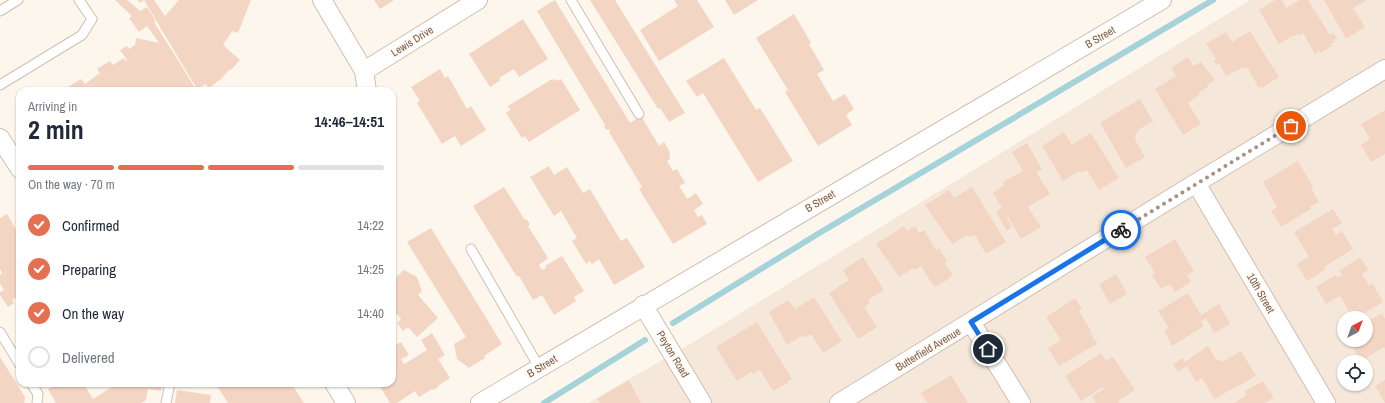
<!DOCTYPE html>
<meta charset="utf-8">
<style>
:root{--surface:#fff;--page:#f2f2f3;--text:#1f2937;--muted:#747a83;--line:#e0e1e3;--accent:#e76f51}
body{margin:0;font-family:"Archivo Narrow",sans-serif;background:var(--page);color:var(--text);height:100vh;display:flex;flex-direction:column;font-size:15px;white-space:nowrap}
*{box-sizing:border-box;margin:0}
p{font-size:13px;color:var(--muted)}
.icon{flex:none;width:22px;height:22px;fill:none;stroke:currentColor;stroke-width:2;stroke-linecap:round;stroke-linejoin:round}
.map{position:relative;flex:1;overflow:hidden}
.drawer{position:absolute;left:16px;top:87px;width:380px;height:300px;display:flex;flex-direction:column;background:var(--surface);border-radius:12px;box-shadow:0 1px 3px #0004}
.drawer>*{flex:none}
.needle{width:26px;rotate:41deg}
.buttons{position:absolute;left:1337px;top:311px;display:grid;gap:8px}
.buttons a{display:grid;place-items:center;width:36px;height:36px;border-radius:50%;background:var(--surface);box-shadow:0 1px 3px #0004;font-size:20px}
.pin{position:absolute;display:grid;place-items:center;width:34px;height:34px;color:#fff;margin:-17px;border:2px solid #fff;border-radius:50%;box-shadow:0 1px 4px #0007}
.courier{position:absolute;display:grid;place-items:center;width:40px;height:40px;margin:-20px;border:3px solid #1a73e8;border-radius:50%;background:#fff;color:#222;box-shadow:0 1px 5px #0007}
.headline em{font-style:normal;font-weight:700}
.headline div{display:flex;flex-direction:column-reverse}
.headline{display:flex;align-items:center;justify-content:space-between;height:68px;padding:0 12px}
h1{font-size:26px;font-weight:700;line-height:30px}
.bar{display:grid;grid-template-columns:repeat(4,1fr);gap:6px 4px;align-content:center;height:48px;padding:0 12px}
.bar i{height:5px;border-radius:3px;background:var(--line)}
.bar .current{background:var(--accent)}
.bar p{grid-column:span 4}
ol{padding:0 12px;list-style:none}
li{display:flex;align-items:center;gap:12px;height:44px}
li p{margin-inline-start:auto}
li .icon{padding:4px;border-radius:50%;background:var(--accent);color:#fff;stroke-width:4}
li:last-child{color:var(--muted)}
li i{width:22px;height:22px;border:2px solid var(--line);border-radius:50%}
.map>svg:first-child{display:block}
.residential{fill:#f5e8da;fill-rule:evenodd}
.lines{fill:none;stroke-linecap:round;stroke-linejoin:round}
.stream{stroke:#a5d3da;stroke-width:6}
.building{fill:#f3d5c3}
.service-casing{stroke:#d1beb0;stroke-width:11}
.minor-casing{stroke:#d1beb0;stroke-width:20}
.service{stroke:#fff;stroke-width:9}
.minor{stroke:#fff;stroke-width:18}
.done{stroke:#a89285;stroke-width:4;stroke-dasharray:0 7.2}
.route{stroke:#1a73e8;stroke-width:5}
.labels{text-anchor:middle;stroke-width:3.5;stroke-linejoin:round;paint-order:stroke}
.street-label{font-size:11px;fill:#7a5c4d;stroke:#fffaf3}
</style>
<div class="map">
<svg width="1385" height="403" viewBox="0 0 1385 403">
<rect width="100%" height="100%" fill="#fdf6ec"/>
<path class="residential" d="M1250 0H1385V403H588L697 340ZM1344 318H1366V340H1344ZM1344 362H1366V384H1344Z"/>
<g class="lines">
<path class="stream" d="M673 323 821 232 1213 0
M544 403 645 340"/>
</g>
<path class="building" d="M115 0H127L140 11 147 7 156 22H154L197 91H71L68 87 81 79 85 84 100 73 97 69 110 61 113 65 124 58 125 61 127 60 120 50 127 46 129 49 135 45 136 38 159 43 147 26 139 32 129 18 132 16Z
M138 0H154L165 16 179 0H251L238 33 232 31 223 45 240 60 231 70 230 69 222 78 208 89 206 84 197 89 144 0 140 3Z
M374 0H394L380 9Z
M555 0 630 123 641 116 659 146 664 142 669 150 670 159 667 161 673 171 677 169 685 183 679 186 687 199 696 193 703 204 694 210 698 217 702 215 707 224 673 244 639 189 642 187 609 132 610 131 608 129 606 130 604 126 605 125 537 11Z
M590 0H615L685 113 669 122 660 108 658 109Z
M674 0H697L714 27 659 61 640 30 678 6Z
M725 0H758L734 15Z
M1275 0H1282L1286 8 1300 0H1308L1330 35 1333 33 1337 38 1334 40 1335 42 1330 44 1332 46 1320 53 1319 51 1315 54 1303 33 1299 36 1298 34 1295 36 1294 35 1279 44 1259 10Z
M1324 0H1367L1353 8 1365 27 1346 39Z
M794 14 811 43 809 44 824 70 817 74 833 101 845 94 854 109 846 115 852 125 818 146 785 92 788 90 756 38Z
M523 19 548 59 519 77 514 69 499 78 501 80 490 87 469 54Z
M1250 31 1279 77 1262 88 1261 86 1259 88 1247 67 1244 69 1242 67 1237 71V70L1226 76 1219 63 1216 65 1214 61 1217 60 1206 44 1226 32 1232 42Z
M1188 57 1193 66 1201 62 1215 80 1207 85 1208 87 1198 93 1199 95 1188 103 1201 124 1183 135 1155 89 1176 76 1171 68Z
M724 58 756 110 760 108 793 161 758 182 703 93 697 97 686 81Z
M440 69 445 78 448 76 467 109 471 106 486 130 461 146 455 136 442 144 417 103 420 101 411 87Z
M552 79 553 80 555 79 557 81 561 79 580 110 529 142 525 136 522 138 506 113 510 110 508 106Z
M268 87 270 91H262Z
M1140 99 1153 121 1138 130 1139 132 1135 134 1136 137 1134 138 1145 157 1126 168 1100 123Z
M1385 110V154L1371 162 1361 145 1370 139 1361 124Z
M1064 132 1072 145 1091 133 1119 178 1099 190 1087 170 1081 173 1079 171 1063 181 1042 146Z
M1027 143 1042 169 1036 172 1050 194 1028 207 1041 227 1021 239 1008 217 1007 218 1012 227 1007 231 996 212 1002 208 993 193 1004 185 1003 182 1023 171 1012 152Z
M1298 161 1313 187 1311 188 1319 202 1310 207 1311 209 1281 227 1271 211 1277 207 1263 182Z
M549 166 554 175 567 167 583 193 590 189 621 241 627 238 645 267 614 285 599 259 592 264 590 261 586 264 572 241 577 238 561 211 554 216 530 177Z
M504 187 525 220H527L530 224 528 226 548 258 539 265 542 270 546 268 545 266 562 256 584 291 574 297 576 301 554 315 542 295 533 300 519 276 517 277 473 206Z
M972 187 1006 242 986 254 975 235 973 236 972 235 969 237 967 235 952 244 925 205 949 190 954 198Z
M1333 209 1342 223 1332 229 1336 235 1342 231 1353 249 1324 267 1325 270 1307 281 1297 264 1309 257 1294 232Z
M7 214 18 233 16 235 20 242V295L12 300 14 303 8 307 0 295V292L4 290 0 283V275L2 273 0 269V218Z
M904 226 907 231 915 226 919 233 924 230 936 250 939 248 947 261 945 263 953 275 948 278 949 279 934 287 921 266 915 270 914 268 899 277 876 244Z
M431 228 502 344 484 356 485 358 469 368 457 359 454 344 466 337 407 242Z
M1175 239 1194 271 1187 275 1191 282 1175 292 1170 284 1161 289 1152 275 1155 273 1145 257Z
M863 257 884 290 868 300 870 303 864 307 877 327 858 339 829 293 849 280 843 270Z
M1360 257 1368 270 1362 274 1369 286 1372 283 1383 302 1356 318H1353L1340 296 1326 304 1316 287 1336 275 1337 278 1342 275 1339 271Z
M404 270 417 277 422 291 418 295 438 318 417 337 408 327 403 331 397 323 401 319 397 314 392 318V281Z
M1116 274 1127 294 1110 304 1099 284Z
M1188 293 1201 315 1219 304 1230 324 1214 333 1206 318 1201 321 1204 326 1172 346 1164 331 1169 328 1158 311Z
M814 297 842 341 823 353 811 334 805 338 803 335 787 345 769 312 788 300 795 309Z
M1075 298 1082 309 1079 311 1091 331 1090 332 1097 344 1059 366 1048 348 1061 340 1046 317Z
M1382 313 1385 319V349L1384 347 1361 361 1348 340H1366V322Z
M757 322 792 379 787 382 788 383 773 391 760 370 753 374 751 372 737 381 716 347Z
M432 333 445 355 438 359 450 378 439 385 438 387 433 390 432 389 419 397 415 391 397 403H390L378 383H392V347L401 342 409 355 401 359 404 364 427 350 421 340Z
M1208 346 1217 361 1220 359 1222 362 1241 351 1256 376 1214 399 1202 378 1196 382 1187 366 1178 372 1173 364 1183 358 1185 362Z
M1101 353 1106 361 1113 357 1135 390 1118 401 1120 403H1096L1092 396 1104 389 1103 387 1081 401 1065 376Z
M0 357 25 397 24 403H0Z
M951 375 968 403H928L921 393Z
M629 380 641 403H600L597 399Z
M1385 380V403L1375 386Z
M1263 381 1274 398 1265 403H1234L1247 395 1245 391Z
M49 383H83L93 399 118 383H162L161 391 148 389 146 400 141 403H56L48 389 52 387Z
M215 383H291L304 403H228Z
M177 390 211 395 210 403H175Z"/>
<g class="lines">
<defs>
<path id="service" d="M571 0 639 114
M0 11 18 0
M0 85 82 35 92 19 79 0
M471 249 539 367
M0 332 20 365
M31 383 38 394 37 403
M166 403 170 383"/>
<path id="minor" d="M322 0 364 71
M367 91 364 71 478 0
M0 138 20 169
M1196 183 1326 403
M643 305 702 403
M971 322 1021 403
M334 383 346 403
M480 403 1162 0
M839 403 1196 183 1385 69"/>
</defs>
<use href="#service" class="service-casing"/>
<use href="#minor" class="minor-casing"/>
<use href="#service" class="service"/>
<use href="#minor" class="minor"/>
</g>
<g class="lines">
<path class="done" d="M1121 230 1291 126"/>
<path class="route" d="M988 349 971 322 1121 230"/>
</g>
<g class="labels">
<g class="street-label">
<text transform="translate(1100 37) rotate(-30)" y="4">B Street</text>
<text transform="translate(412 41) rotate(-32)" y="4">Lewis Drive</text>
<text transform="translate(820 201) rotate(-30)" y="4">B Street</text>
<text transform="translate(1261 293) rotate(60)" y="4">10th Street</text>
<text transform="translate(928 349) rotate(-31)" y="4">Butterfield Avenue</text>
<text transform="translate(673 354) rotate(59)" y="4">Peyton Road</text>
<text transform="translate(542 366) rotate(-31)" y="4">B Street</text>
</g>
</g>
</svg>
<div class="buttons">
<a><svg class="needle" viewBox="-14 -14 28 28"><path d="M0-13l5 13h-10z" fill="#e53935"/><path d="M0 13l5-13h-10z" fill="#747a83"/></svg></a>
<a><svg class="icon" aria-label="locate" viewBox="0 0 24 24"><circle cx="12" cy="12" r="6"/><path d="M12 2v4M12 18v4M2 12h4M18 12h4"/></svg></a>
</div>
<div class="pin" style="left:1291px;top:126px;background:#ea580c"><svg class="icon" aria-label="bag" viewBox="0 0 24 24"><path d="M5 8h14l-1 12H6zM9 8a3 3 0 0 1 6 0"/></svg></div>
<div class="pin" style="left:988px;top:349px;background:#1f2937"><svg class="icon" aria-label="home" viewBox="0 0 24 24"><path d="M3 11l9-7 9 7M6 9v11h12V9"/></svg></div>
<div class="courier" style="left:1121px;top:230px"><svg class="icon" aria-label="bike" viewBox="0 0 24 24"><circle cx="6" cy="16" r="4"/><circle cx="18" cy="16" r="4"/><path d="M6 16l4-8h5l3 8M10 8l3 8H6M13 5h3"/></svg></div>
<section class="drawer">
<div class="headline"><div><h1>2 min</h1><p>Arriving in</p></div><em>14:46–14:51</em></div>
<div class="bar"><i class="current"></i><i class="current"></i><i class="current"></i><i></i><p>On the way · 70 m</p></div>
<ol>
<li><svg class="icon" aria-label="check" viewBox="0 0 24 24"><path d="M5 12l5 5 9-10"/></svg>Confirmed<p>14:22</p></li>
<li><svg class="icon" aria-label="check" viewBox="0 0 24 24"><path d="M5 12l5 5 9-10"/></svg>Preparing<p>14:25</p></li>
<li><svg class="icon" aria-label="check" viewBox="0 0 24 24"><path d="M5 12l5 5 9-10"/></svg>On the way<p>14:40</p></li>
<li><i></i>Delivered</li>
</ol>
</section>
</div>
